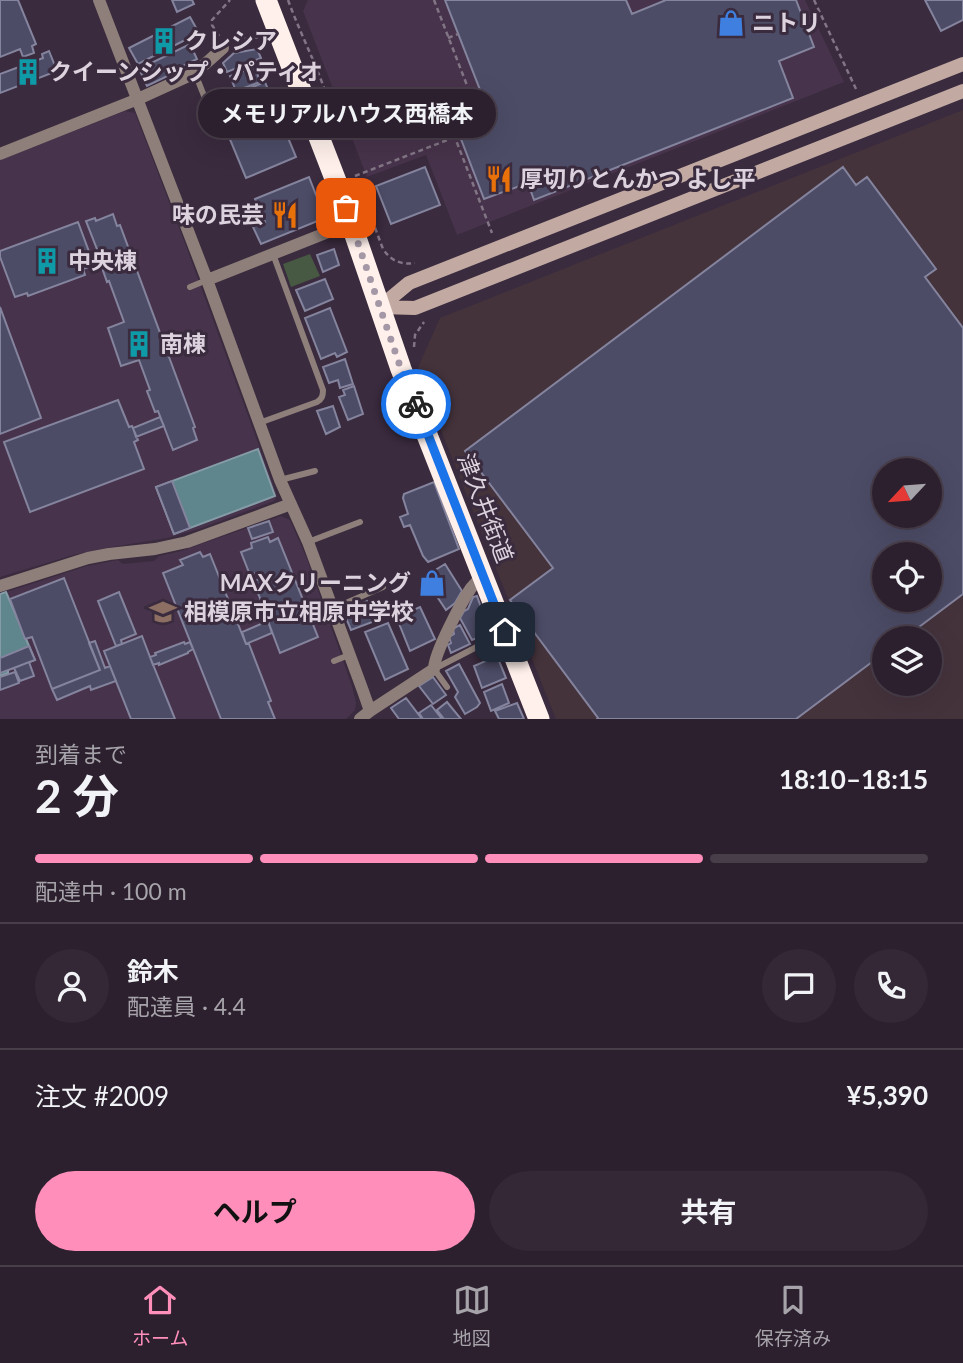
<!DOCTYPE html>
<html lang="ja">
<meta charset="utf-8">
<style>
:root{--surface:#2c202e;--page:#342836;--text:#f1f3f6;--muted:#a6a3aa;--line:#483e4a;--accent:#ff8eba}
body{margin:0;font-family:Lato,"Noto Sans JP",sans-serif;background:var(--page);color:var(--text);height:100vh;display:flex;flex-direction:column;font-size:26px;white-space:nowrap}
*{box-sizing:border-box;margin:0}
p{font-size:23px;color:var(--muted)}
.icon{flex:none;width:38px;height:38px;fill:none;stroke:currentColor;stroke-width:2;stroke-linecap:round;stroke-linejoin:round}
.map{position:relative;height:719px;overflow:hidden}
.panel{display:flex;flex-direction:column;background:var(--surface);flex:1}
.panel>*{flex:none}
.needle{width:46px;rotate:244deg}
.buttons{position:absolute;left:872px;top:458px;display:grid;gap:14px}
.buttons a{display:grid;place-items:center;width:70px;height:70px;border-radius:50%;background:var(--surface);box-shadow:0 7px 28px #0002,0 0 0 2px var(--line);font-size:35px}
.pin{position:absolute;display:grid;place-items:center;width:60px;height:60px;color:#fff;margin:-30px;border-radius:14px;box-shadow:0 4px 10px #0006}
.courier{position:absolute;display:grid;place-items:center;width:70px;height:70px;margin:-35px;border:5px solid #1a73e8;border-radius:50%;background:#fff;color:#222;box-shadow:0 2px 9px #0007}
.bubble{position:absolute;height:49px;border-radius:24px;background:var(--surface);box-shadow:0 7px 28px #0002,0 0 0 2px var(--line);font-size:23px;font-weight:700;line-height:49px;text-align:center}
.overview em{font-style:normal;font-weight:700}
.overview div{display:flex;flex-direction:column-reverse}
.overview{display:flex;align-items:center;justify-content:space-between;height:119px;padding:0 35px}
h1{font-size:46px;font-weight:700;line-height:52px}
.bar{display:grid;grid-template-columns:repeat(4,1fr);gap:10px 7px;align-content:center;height:84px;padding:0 35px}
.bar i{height:9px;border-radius:5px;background:var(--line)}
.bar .on{background:var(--accent)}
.bar p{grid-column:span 4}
.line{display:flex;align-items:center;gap:18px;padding:0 35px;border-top:2px solid var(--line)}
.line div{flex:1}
.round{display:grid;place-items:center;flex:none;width:74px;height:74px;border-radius:37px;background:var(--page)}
.button{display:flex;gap:14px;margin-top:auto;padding:14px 35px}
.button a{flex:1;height:80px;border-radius:42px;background:var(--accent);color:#111;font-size:28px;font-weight:700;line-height:80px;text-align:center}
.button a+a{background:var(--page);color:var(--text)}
.dock{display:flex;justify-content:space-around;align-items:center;height:98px;border-top:2px solid var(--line);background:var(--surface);font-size:19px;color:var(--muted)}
.dock a{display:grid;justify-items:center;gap:4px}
.dock .on{color:var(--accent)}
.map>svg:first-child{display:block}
.built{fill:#47334b}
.industrial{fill:#45333c;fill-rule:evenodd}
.green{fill:#475843}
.water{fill:#5f858d;stroke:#859ca6;stroke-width:2}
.building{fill:#4d4c67;stroke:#85849e;stroke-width:2;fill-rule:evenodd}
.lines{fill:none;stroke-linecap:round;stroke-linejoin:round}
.path{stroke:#827585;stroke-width:2.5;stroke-dasharray:5 3.5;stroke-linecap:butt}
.lane{stroke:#8e7f7a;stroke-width:6}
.street{stroke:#8e7f7a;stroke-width:12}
.secondary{stroke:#c2aaa3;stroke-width:14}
.highway{stroke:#fff0eb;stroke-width:21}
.done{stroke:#a498a7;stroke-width:7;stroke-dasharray:0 12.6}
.route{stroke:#1a73e8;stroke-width:9}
.labels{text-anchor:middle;stroke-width:6;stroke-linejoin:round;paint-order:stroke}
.poi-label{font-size:23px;font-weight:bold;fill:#ddd3df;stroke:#3a2b3e;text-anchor:start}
.street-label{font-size:23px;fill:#ddd3df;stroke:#3a2b3e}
</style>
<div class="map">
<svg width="963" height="719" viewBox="0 0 963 719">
<rect width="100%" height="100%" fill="#3a2b3e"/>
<path class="built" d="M308 0H805L844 82 457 235 426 155 367 177 303 11Z
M125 111 135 113 186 246 277 495 274 501 199 529 167 538 106 548 73 555 0 577V160Z
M281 516 290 520 307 559 352 686 356 703 355 710 346 719H0V594L87 566 118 560 123 564 154 561 159 556 181 551Z"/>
<path class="industrial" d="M963 110V719H556L417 370 440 318ZM884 471H929V516H884ZM884 555H929V600H884ZM884 639H929V684H884Z"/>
<path class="green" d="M310 254 320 276 291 287 283 264Z"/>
<path class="water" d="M258 449 275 496 174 534 156 487Z
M6 592 35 660 8 670V673L0 676V594Z"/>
<path class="building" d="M0 0H18L36 44 32 46 34 53 23 57 20 49 0 57Z
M172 0H192L194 4 177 12Z
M445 0H626L632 14 666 0H796L814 47 779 61 793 98 534 200 528 183 484 199 456 126 489 113Z
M925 0H963V20L941 31Z
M190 17 199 33 138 64 129 48Z
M190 44 197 59 183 66 184 68 147 86 139 69Z
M257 49 261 58 227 72 223 63 234 53Z
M49 51 57 71 0 93V74L43 58 42 54Z
M255 67 260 82 236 91 230 76Z
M265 82 271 97 244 107 238 93Z
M265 102 270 116 247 124 241 110Z
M279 116 296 157 246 178 229 137Z
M425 167 440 205 391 224 376 186Z
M843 167 856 185 867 177 936 269 925 277 963 328V594L903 639H884V653L796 719H597L598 718 510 600 553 568 465 451ZM884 471H929V516H884ZM884 555H929V600H884Z
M309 177 325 218 261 244 253 227 265 222 255 199Z
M113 214 117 226 120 225 195 427 193 428 197 440 173 450 158 411 155 412 147 391 150 390 139 360 121 366 108 328 124 322 109 281 107 282 100 262H102L86 221 95 218 96 221Z
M78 222 94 265 83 269 85 275 28 296 27 293 15 297 0 257V251Z
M334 249 339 265 323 272 317 255Z
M325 279 333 299 305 311 296 290Z
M0 307 41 418 0 434Z
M330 308 347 352 337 357 335 353 321 359 305 318Z
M345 359 353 384 340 388 338 380 329 383 323 367Z
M354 386 363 414 348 420 339 397 345 395 343 390Z
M118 400 129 427 132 426 138 440 134 442 144 469 30 512 4 442Z
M333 406 340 427 326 434 317 411Z
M160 417 164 426 136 437 133 428Z
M172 481 190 528 174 534 156 487Z
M434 482 459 549 428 562 423 556 410 525 404 527 400 517 408 514 403 498 404 494Z
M269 521 273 532 252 539 248 528Z
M268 537 270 542 278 538 318 637 280 653 268 621 276 618 273 611 266 613 253 581 260 579 258 572 250 575 241 552 252 548 251 543Z
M200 552 203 557 210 554 246 644H249L271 701 268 702 275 719H221L163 573 183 565 180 560Z
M445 564 462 591 455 603 446 610 424 577Z
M64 578 100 670 52 689 32 637 25 639 10 599Z
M119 592 136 634 121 640 122 644 116 646 98 601Z
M477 596 490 633 472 640 460 618 464 611 468 609 473 597Z
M367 601 375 621 351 630 344 613 357 609 356 606Z
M420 607 435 639 410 651 398 621 404 614Z
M268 621 272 633 246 644 242 632Z
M388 623 408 669 385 680 365 632Z
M460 625 470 644 451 653 448 645 451 643 449 637 454 634 453 629Z
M142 636 150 657 175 719H131L104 651Z
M95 641 105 668 110 666 116 681 91 690 90 686 57 700 52 689 100 670 89 643Z
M184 642 185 644 190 642 193 649 188 652V653L159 665V663L153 665 150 657 156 655 155 653Z
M29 646 35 660 0 673V658Z
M497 656 506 678 482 688 474 666Z
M29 662 34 676 20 681 14 668Z
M459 664 480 703 477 707 465 714 455 697 458 692 446 671Z
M15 672 19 683 0 690V677Z
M433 677 446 695 433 704 419 686Z
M502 684 509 703 491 711 484 692Z
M406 698 422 719H399L391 708Z
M447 702 461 719H444L437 710Z
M517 703 524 719H499L495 711Z
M431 705 442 719H423L419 713Z"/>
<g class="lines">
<path class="path" d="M288 0C303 41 324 78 334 121
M434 0 475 106
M814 0 856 89
M219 36 212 25V20L230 0
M448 38 458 34
M236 40 260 37
M485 102 447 117 492 233
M355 176 455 137
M363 196 383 249C391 261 401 265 415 263
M414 347 415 335 424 322"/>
<path class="lane" d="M195 73 208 106
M190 287 207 280
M259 423 317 402C322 399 323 396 323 390L273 254
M280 480 315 471
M308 542 360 522
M332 609 383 587
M334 661 349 655
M447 687 434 669 500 635"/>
<path class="street" d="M99 0 207 280 280 480 308 542 363 691 370 711 360 719
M0 154 138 99 195 73 223 48
M207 280 351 223
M0 586 88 558 109 554 155 549 187 542 291 504
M370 711 434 669C434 653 462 601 471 588 475 583 479 579 483 576"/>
<path class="secondary" d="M380 307 409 283 963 64
M380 307 415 308 963 91"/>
<path class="highway" d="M266 0 341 194 401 369 539 719"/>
</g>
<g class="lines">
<path class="done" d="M346 208 401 369 416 404"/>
<path class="route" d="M416 404 505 632"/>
</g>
<defs>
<symbol id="shop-bare" viewBox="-9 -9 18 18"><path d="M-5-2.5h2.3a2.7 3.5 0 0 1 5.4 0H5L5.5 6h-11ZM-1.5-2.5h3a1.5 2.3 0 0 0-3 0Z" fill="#3f7fe0" stroke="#3a2b3e" stroke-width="2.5" paint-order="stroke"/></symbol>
<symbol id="building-bare" viewBox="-9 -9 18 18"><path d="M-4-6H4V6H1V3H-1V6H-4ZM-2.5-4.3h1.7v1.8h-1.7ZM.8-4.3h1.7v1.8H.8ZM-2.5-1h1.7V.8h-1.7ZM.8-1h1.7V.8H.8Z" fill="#0f9aa8" stroke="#3a2b3e" stroke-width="2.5" paint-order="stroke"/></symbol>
<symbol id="restaurant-bare" viewBox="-9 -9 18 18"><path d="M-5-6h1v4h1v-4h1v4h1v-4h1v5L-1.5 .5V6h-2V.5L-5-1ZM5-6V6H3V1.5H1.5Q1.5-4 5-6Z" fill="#e8710a" stroke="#3a2b3e" stroke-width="2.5" paint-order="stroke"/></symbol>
<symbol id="school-bare" viewBox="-9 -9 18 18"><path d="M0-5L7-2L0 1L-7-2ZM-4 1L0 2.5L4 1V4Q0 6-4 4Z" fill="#8d6e63" stroke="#3a2b3e" stroke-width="2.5" paint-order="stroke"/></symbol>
</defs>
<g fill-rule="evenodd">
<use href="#shop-bare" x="712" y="4" width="38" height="38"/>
<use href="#building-bare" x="145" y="22" width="38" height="38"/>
<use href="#building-bare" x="9" y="53" width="38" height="38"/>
<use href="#restaurant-bare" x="480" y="160" width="38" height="38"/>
<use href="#restaurant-bare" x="266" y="196" width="38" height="38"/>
<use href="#building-bare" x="28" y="242" width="38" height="38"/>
<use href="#building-bare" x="120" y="325" width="38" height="38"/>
<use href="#shop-bare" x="413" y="564" width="38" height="38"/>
<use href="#school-bare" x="144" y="593" width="38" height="38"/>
</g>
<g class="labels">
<g class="poi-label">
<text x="752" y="31">ニトリ</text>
<text x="185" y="49">クレシア</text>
<text x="49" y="80">クイーンシップ・パティオ</text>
<text x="520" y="187">厚切りとんかつ よし平</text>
<text x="264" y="223" text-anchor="end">味の民芸</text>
<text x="68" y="269">中央棟</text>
<text x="160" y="352">南棟</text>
<text x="411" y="591" text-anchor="end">MAXクリーニング</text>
<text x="184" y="620">相模原市立相原中学校</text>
</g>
<g class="street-label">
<text transform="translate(485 508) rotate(69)" y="8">津久井街道</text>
</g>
</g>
</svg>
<div class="buttons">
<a><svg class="needle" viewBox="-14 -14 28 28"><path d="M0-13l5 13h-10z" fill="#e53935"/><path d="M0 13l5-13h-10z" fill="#a6a3aa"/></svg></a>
<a><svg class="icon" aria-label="locate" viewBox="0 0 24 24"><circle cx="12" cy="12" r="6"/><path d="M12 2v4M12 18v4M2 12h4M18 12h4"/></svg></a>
<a><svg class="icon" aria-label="layers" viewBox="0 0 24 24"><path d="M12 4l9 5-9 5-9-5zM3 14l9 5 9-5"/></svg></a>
</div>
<div class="pin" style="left:346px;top:208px;background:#ea580c"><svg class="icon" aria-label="bag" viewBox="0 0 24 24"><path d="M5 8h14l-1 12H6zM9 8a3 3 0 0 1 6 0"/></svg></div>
<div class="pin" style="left:505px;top:632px;background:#1f2937"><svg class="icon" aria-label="home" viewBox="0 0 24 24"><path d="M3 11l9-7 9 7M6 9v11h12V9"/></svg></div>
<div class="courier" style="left:416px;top:404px"><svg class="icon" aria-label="bike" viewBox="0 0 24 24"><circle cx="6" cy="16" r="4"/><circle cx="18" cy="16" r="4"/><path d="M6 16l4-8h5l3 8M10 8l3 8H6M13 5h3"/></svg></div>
<div class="bubble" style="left:198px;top:89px;width:298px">メモリアルハウス西橋本</div>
</div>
<section class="panel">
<div class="overview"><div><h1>2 分</h1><p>到着まで</p></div><em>18:10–18:15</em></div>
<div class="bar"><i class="on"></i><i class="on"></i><i class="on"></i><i></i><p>配達中 · 100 m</p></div>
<div class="line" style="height:126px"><a class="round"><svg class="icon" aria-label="person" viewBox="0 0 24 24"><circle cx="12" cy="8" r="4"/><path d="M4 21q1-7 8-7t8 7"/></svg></a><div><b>鈴木</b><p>配達員 · 4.4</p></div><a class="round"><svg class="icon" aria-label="chat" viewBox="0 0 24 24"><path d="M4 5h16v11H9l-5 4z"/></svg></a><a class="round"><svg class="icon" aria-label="phone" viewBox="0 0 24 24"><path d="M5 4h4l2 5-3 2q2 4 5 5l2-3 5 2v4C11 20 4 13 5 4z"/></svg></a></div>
<div class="line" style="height:91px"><div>注文 #2009</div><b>¥5,390</b></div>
<div class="button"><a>ヘルプ</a><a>共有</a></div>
</section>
<nav class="dock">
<a class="on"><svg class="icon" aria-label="home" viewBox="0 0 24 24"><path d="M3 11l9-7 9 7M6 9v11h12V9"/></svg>ホーム</a>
<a><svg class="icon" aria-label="map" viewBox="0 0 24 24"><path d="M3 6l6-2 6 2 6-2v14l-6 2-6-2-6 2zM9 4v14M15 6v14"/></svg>地図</a>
<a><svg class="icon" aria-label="saved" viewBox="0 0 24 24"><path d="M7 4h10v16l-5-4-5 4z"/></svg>保存済み</a>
</nav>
